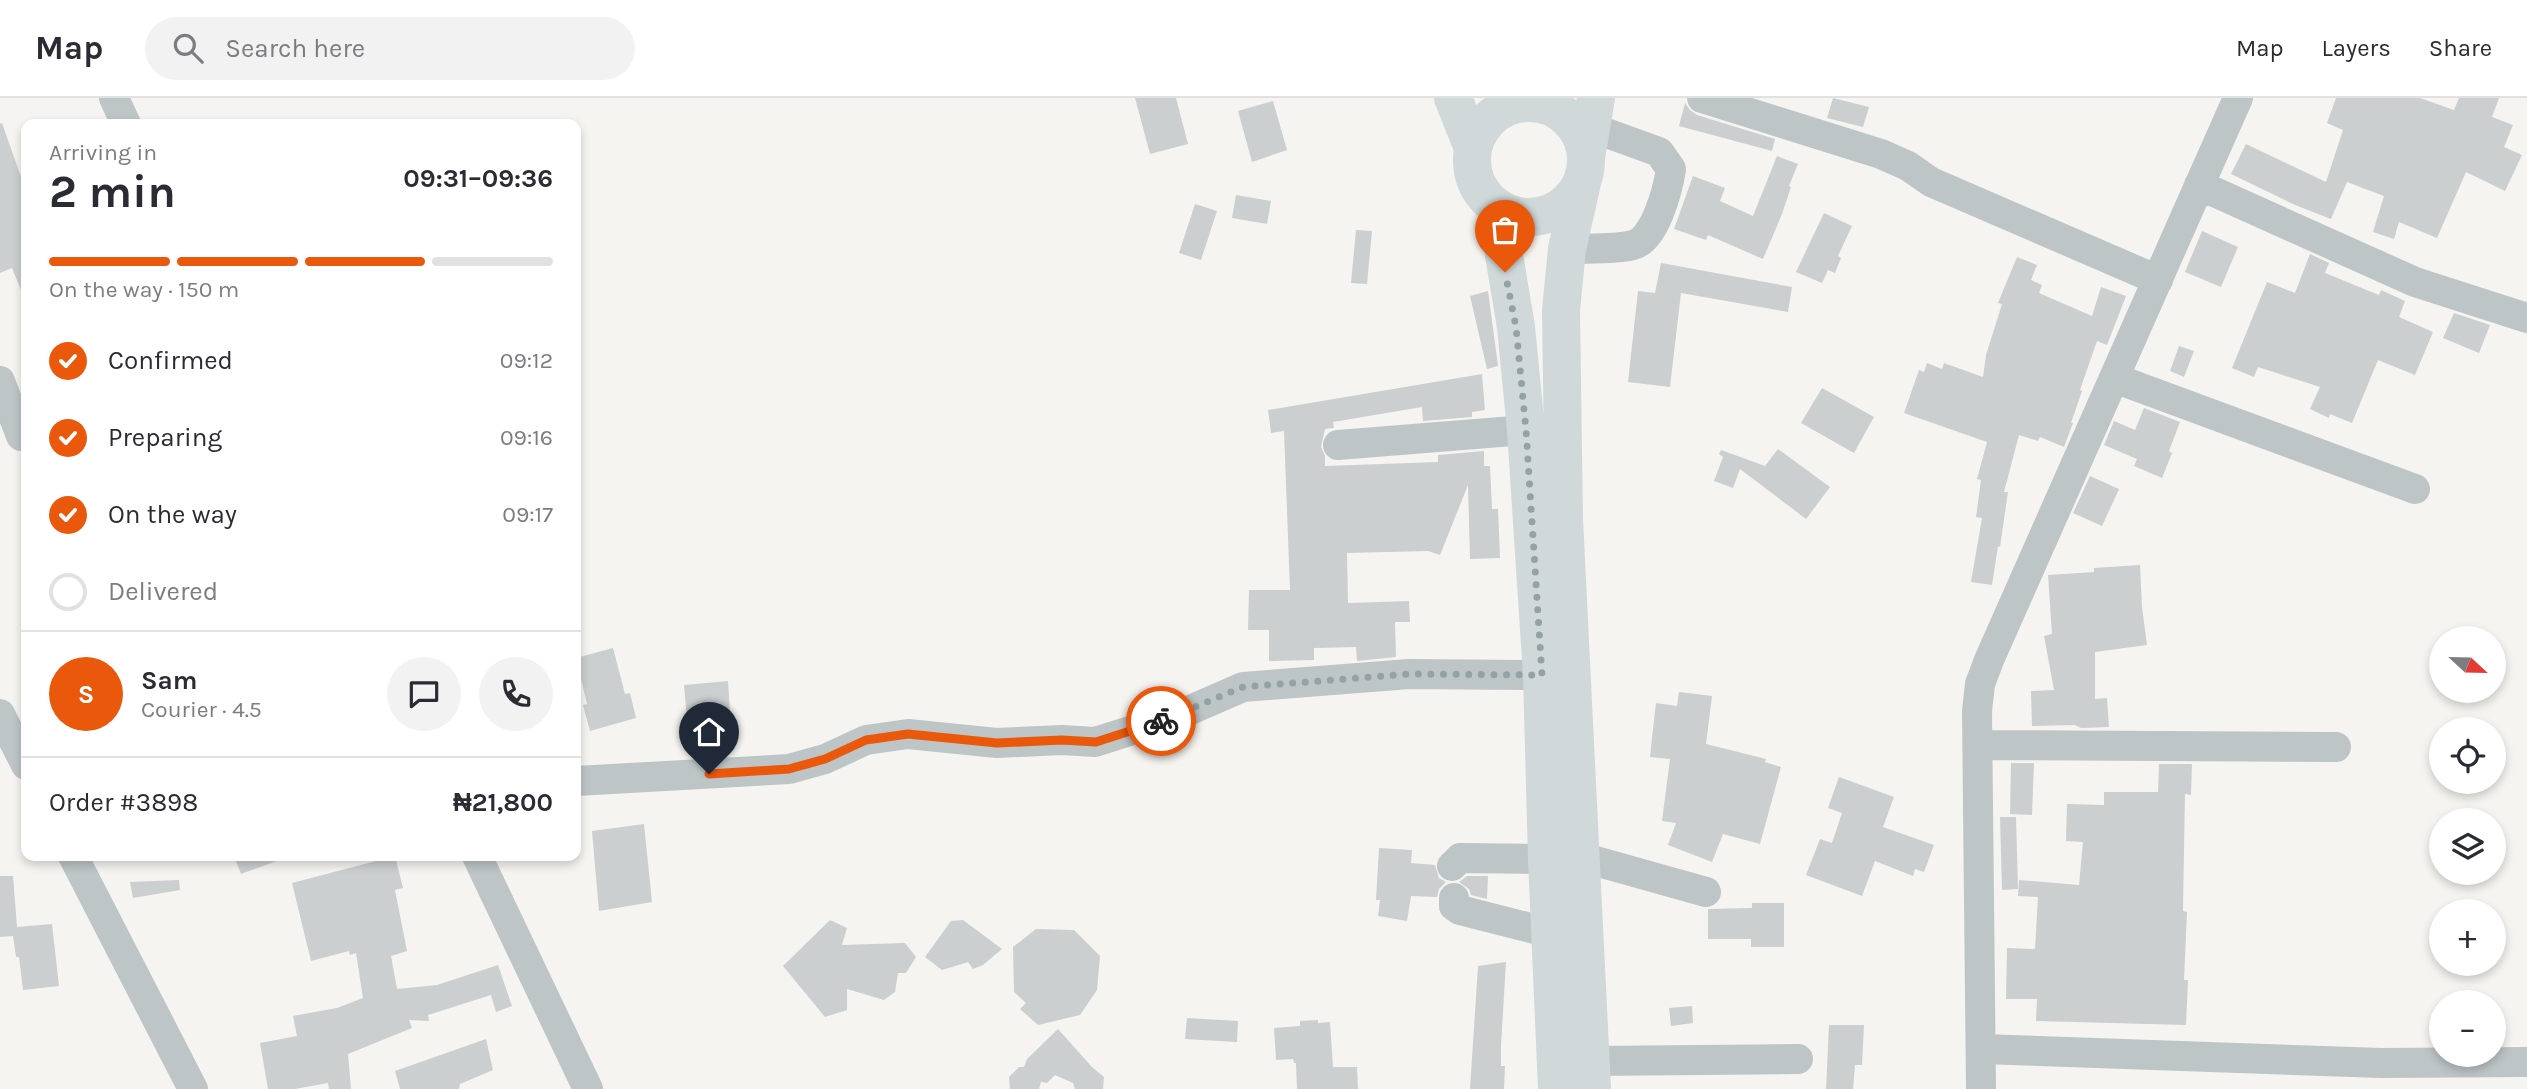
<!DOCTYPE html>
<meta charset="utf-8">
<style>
:root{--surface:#fff;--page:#f2f2f3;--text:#2b2b33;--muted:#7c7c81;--line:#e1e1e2;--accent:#ea580c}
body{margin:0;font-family:Karla,sans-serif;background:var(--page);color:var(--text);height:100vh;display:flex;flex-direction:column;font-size:26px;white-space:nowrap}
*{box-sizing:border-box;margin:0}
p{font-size:23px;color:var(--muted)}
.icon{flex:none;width:38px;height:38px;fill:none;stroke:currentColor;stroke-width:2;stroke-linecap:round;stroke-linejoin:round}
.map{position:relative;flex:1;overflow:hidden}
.drawer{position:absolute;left:21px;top:21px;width:560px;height:742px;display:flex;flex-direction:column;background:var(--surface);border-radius:14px;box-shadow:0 4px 10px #0003}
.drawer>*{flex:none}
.needle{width:46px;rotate:112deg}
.fabs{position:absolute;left:2429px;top:528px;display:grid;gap:14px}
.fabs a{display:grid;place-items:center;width:77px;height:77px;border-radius:50%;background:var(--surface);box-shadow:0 4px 10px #0003;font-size:35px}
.pin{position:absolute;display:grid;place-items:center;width:60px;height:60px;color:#fff;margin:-72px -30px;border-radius:50% 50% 50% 0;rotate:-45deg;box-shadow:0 0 7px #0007}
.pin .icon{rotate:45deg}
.courier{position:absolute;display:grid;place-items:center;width:70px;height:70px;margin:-35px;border:5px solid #ea580c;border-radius:50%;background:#fff;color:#222;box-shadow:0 2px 9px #0007}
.headline em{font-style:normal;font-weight:700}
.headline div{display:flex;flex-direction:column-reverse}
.headline{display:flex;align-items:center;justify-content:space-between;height:119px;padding:0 28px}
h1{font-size:46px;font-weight:700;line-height:52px}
.bar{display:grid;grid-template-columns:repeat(4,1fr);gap:10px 7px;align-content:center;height:84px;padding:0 28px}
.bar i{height:9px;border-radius:5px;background:var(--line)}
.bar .active{background:var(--accent)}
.bar p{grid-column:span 4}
.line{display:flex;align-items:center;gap:18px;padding:0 28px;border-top:2px solid var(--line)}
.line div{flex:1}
.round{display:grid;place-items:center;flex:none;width:74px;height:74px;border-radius:37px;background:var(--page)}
ol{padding:0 28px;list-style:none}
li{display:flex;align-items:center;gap:21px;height:77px}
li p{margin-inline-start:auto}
li .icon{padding:7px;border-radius:50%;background:var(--accent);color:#fff;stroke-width:4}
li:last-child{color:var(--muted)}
li i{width:38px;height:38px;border:4px solid var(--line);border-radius:50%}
header{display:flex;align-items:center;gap:42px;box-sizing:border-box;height:98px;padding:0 35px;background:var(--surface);border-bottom:2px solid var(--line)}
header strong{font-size:33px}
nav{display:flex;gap:38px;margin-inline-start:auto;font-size:24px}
.search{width:490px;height:63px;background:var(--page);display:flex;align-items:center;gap:18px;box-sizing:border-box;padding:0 24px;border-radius:38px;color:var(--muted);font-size:26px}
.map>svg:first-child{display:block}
.building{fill:#cbcfd0}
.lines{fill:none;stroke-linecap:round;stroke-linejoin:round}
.minor{stroke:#bec5c7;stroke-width:30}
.major{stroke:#d1d8da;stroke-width:38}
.done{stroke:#92a2a5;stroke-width:7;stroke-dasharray:0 12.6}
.route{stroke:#ea580c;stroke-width:9}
</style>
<header>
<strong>Map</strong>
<div class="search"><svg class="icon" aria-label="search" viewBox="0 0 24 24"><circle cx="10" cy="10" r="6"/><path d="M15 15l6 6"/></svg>Search here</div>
<nav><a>Map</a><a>Layers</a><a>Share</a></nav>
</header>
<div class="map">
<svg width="2527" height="991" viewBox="0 0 2527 991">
<rect width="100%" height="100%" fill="#f5f4f0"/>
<path class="building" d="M1135 0H1176L1188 46 1150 56Z
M1833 0 1869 9 1863 29 1827 20Z
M2336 0H2420L2454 12 2459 0H2499L2492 19 2513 27 2504 49 2522 57 2505 93 2466 74 2437 140 2399 124 2394 141 2373 134 2384 98 2347 84 2331 121 2295 107 2231 76 2246 46 2326 84 2343 32 2327 25Z
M1273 3 1287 52 1252 64 1238 13Z
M1685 5 1690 12 1697 17 1775 41 1772 53 1679 28Z
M2 25 26 93V204L12 170 0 175V26Z
M1777 58 1798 66 1789 88 1791 89 1782 116 1763 161 1708 137 1706 142 1674 131 1693 78 1725 90 1720 103 1753 118Z
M1236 97 1271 103 1267 126 1232 120Z
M1195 106 1217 113 1201 162 1179 155Z
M1824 115 1852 128 1838 158 1841 160 1835 175 1828 172 1822 185 1796 174Z
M1356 132 1372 133 1367 186 1351 185Z
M2202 133 2238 149 2221 189 2185 174Z
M2310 156 2329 165 2325 175 2379 197 2381 192 2405 203 2399 219 2433 234 2415 277 2378 262 2352 325 2330 316 2329 320 2310 311 2320 289 2258 269 2254 279 2232 270 2267 184 2295 195Z
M2017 159 2037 167 2031 182 2042 187 2039 195 2092 218 2101 189 2126 198 2107 247 2097 243 2080 292 2082 293 2071 325H2073L2064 349 2040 339 2038 343 2019 337 2004 394H2008L2000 449 1998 448 1992 487 1971 484 1982 420 1976 419 1981 382 1977 381 1987 344 1904 315 1919 272 1924 274 1927 265 1942 271 1944 265 1983 279 1986 257 2002 206 1998 205Z
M1661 165 1792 189 1788 214 1681 195 1670 289 1628 284 1638 193 1655 195Z
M1488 193 1498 268 1487 271 1470 198Z
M2454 215 2490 227 2479 255 2443 240Z
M2179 248 2194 253 2184 279 2170 273Z
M1482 276 1485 312 1472 314V319L1423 323 1422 309 1333 324 1334 330 1325 331 1321 349 1325 358V368L1438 364V357L1484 353V368H1490L1492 411H1498L1500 460 1470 461 1468 387 1440 457 1428 453 1347 455 1348 505 1409 503 1410 524H1395L1396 559 1357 563 1356 549 1314 550V562L1269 563V532H1248L1249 492H1290L1284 333 1271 335 1268 312Z
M1822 290 1874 319 1854 355 1801 325Z
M2144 310 2180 324 2169 353 2172 355 2162 380 2134 368 2137 361 2104 347 2114 323 2135 332Z
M1778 351 1830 389 1806 421 1740 371 1733 390 1714 383 1723 359 1719 356 1721 352 1765 368Z
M2090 378 2119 391 2102 428 2073 415Z
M2140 467 2142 509 2147 547 2095 554V601L2107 600 2109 629 2081 630 2075 627 2032 628 2031 593 2054 592 2044 538 2052 536 2048 477 2094 474V470Z
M613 550 625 596 630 595 636 620 590 633 583 607 587 606 576 560Z
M728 583 731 629 688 633 684 587Z
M1679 594 1712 598 1706 646 1766 661 1765 664 1781 669 1760 746 1723 736 1712 764 1668 747 1676 725 1662 723 1670 661 1650 659 1652 640 1656 605 1677 608Z
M2011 665H2034L2032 717 2010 716Z
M2159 666H2192L2191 697 2185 696 2184 750 2183 813 2187 814 2184 882H2188L2186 927 2036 923 2037 901H2006L2007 850 2035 851 2038 799 2018 798 2019 782 2079 787 2083 744 2066 743 2067 706 2104 707V694H2158Z
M1839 679 1894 699 1883 729 1934 747 1924 774 1915 771 1913 778 1875 763 1862 798 1806 777 1820 741 1832 745 1842 715 1828 710Z
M2000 719H2016L2018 791 2002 792Z
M644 726 652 804 599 813 592 733Z
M1379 750 1412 752 1411 765 1435 767 1439 780 1446 784 1439 791 1437 799 1411 798 1407 823 1378 818 1380 802H1376Z
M234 758H284L285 760 241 776Z
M395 758 403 790 395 792 407 853 391 858 397 891 437 887 498 867 512 908 496 914 491 897 428 917 429 923 409 922 412 930 348 956 351 991H329L328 985 295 991H268L260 945 297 938 293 918 337 910 363 900 356 855 350 857 349 853 311 863 292 785Z
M0 778H13L17 829 52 826 59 888 23 892 19 859H16L13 838 0 839Z
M1467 778H1488L1487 801 1471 797 1469 791 1459 784Z
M179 782 180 792 133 800 130 784Z
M1752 805H1784V849H1751V841H1708V811L1752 810Z
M830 822 847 830 842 847 905 845 916 859 906 875H898L895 894 884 902 847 891V912L825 919 783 868Z
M963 822 1002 851 983 867 973 871 968 864 942 872 925 859 951 823Z
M1036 831 1074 832 1100 858 1097 892 1080 917 1038 927 1020 911 1026 905 1014 894 1013 849Z
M1506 864 1501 948V968H1505L1504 991H1470L1478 868Z
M1692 908 1693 925 1671 928 1669 910Z
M1187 920 1238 923 1237 944 1185 941Z
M1318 922V925L1330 924 1333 969H1357L1358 991H1297L1296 965H1294L1293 961 1276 962 1274 930 1300 928V923Z
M1829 927H1864L1862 967H1855L1853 991H1826Z
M1058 931 1092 969 1104 979 1103 991H1075L1073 985 1055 977 1047 985 1041 984 1039 991H1010L1009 979 1019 969H1024L1027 961Z
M486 941 493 972 460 986 459 991H400L395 973Z"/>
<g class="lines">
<path class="minor" d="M114 0 126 26
M1702 0 1881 56 1908 68 1931 84 2158 182
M2199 87 2415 184 2527 220
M1567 151C1587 150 1615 152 1633 147 1655 142 1668 91 1671 71L1659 54 1590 29
M2114 280 2415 391
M0 283 21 338
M1338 347 1526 332
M0 616 26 667
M1978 647 2336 649
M576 683 789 671 825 661 866 642 908 636 997 645 1062 642 1095 644 1174 619 1243 589 1409 576 1542 577
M73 758 193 991
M477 758 588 991
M1581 759 1706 794
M1452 768 1460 760 1547 761
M1454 800V808L1460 812 1550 835
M1981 951 2381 965 2527 964
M1591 963 1798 961
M1981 991 1977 613 1980 586 1989 562 2238 0"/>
<path class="major" d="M1453 0 1473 50
M1472 62a57 57 0 1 1 114 0a57 57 0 1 1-114 0Z
M1586 60 1596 0
M1584 76 1567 151 1561 212 1564 421 1592 991
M1496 109 1516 229 1526 332 1542 577 1547 761 1557 991"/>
</g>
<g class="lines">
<path class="done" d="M1161 623 1243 589 1409 576 1542 577 1526 332 1516 229 1505 174"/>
<path class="route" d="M709 676 789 671 825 661 866 642 908 636 997 645 1062 642 1096 644 1161 623"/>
</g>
</svg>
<div class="fabs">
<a><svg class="needle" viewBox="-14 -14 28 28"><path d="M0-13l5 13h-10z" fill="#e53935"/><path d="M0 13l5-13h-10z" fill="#7c7c81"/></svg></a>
<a><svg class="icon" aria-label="locate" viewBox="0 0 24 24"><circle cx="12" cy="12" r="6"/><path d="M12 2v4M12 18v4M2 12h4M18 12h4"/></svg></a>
<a><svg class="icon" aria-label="layers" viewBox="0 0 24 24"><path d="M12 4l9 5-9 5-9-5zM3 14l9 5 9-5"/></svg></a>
<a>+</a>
<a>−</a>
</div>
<div class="pin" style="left:1505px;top:174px;background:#ea580c"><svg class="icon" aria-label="bag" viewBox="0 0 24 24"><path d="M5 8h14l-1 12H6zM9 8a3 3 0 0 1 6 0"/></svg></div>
<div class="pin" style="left:709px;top:676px;background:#1f2937"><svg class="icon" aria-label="home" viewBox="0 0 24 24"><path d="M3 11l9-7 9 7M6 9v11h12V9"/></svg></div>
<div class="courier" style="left:1161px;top:623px"><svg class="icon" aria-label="bike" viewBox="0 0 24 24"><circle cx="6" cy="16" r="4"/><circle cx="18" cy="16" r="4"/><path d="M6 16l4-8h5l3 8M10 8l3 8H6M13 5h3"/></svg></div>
<section class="drawer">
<div class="headline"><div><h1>2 min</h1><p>Arriving in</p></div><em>09:31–09:36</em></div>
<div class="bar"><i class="active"></i><i class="active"></i><i class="active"></i><i></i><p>On the way · 150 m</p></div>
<ol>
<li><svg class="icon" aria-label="check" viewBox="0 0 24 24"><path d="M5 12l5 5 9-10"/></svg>Confirmed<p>09:12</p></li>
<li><svg class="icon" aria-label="check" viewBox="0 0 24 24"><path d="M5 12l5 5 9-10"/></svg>Preparing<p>09:16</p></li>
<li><svg class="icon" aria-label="check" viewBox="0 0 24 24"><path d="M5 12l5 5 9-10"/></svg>On the way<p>09:17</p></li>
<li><i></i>Delivered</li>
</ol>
<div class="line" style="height:126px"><b class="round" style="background:var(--accent);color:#fff">S</b><div><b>Sam</b><p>Courier · 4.5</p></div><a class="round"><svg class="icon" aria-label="chat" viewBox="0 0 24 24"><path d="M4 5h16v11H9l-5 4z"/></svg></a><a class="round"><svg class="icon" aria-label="phone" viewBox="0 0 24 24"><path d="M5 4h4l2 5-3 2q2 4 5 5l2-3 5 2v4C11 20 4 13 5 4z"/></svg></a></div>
<div class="line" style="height:91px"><div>Order #3898</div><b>₦21,800</b></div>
</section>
</div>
